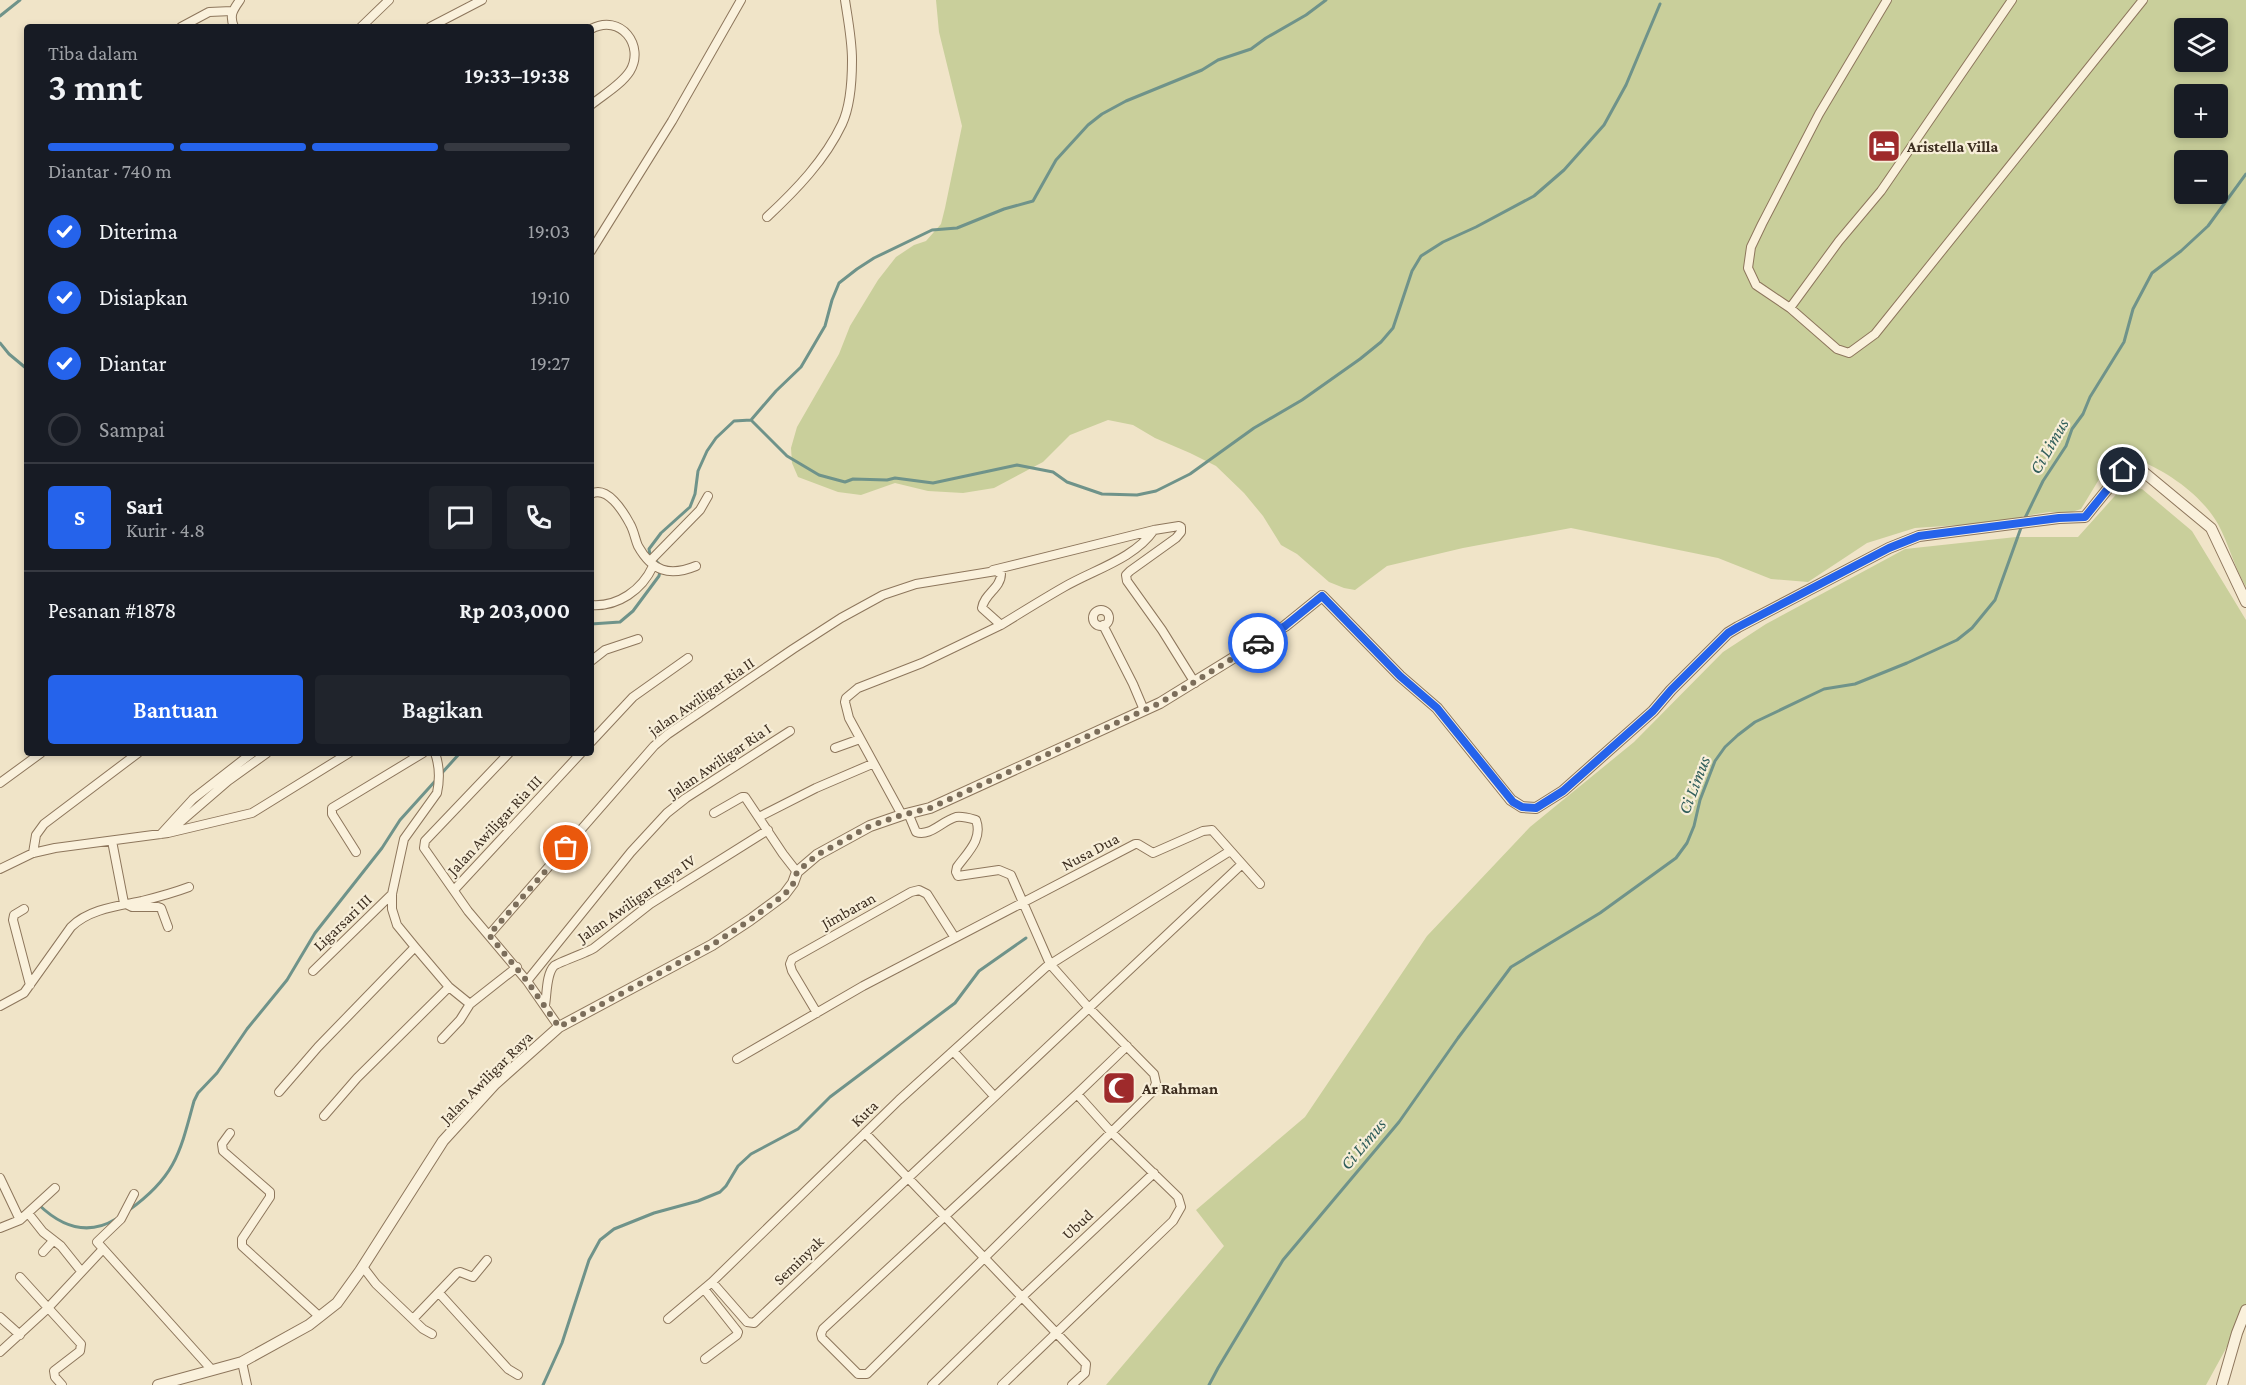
<!DOCTYPE html>
<html lang="id">
<meta charset="utf-8">
<style>
:root{--surface:#171b24;--page:#20242c;--text:#f1f3f6;--muted:#9ea1a6;--line:#363941;--accent:#2563eb}
body{margin:0;font-family:"Crimson Pro",serif;background:var(--page);color:var(--text);height:100vh;display:flex;flex-direction:column;font-size:22px;white-space:nowrap}
*{box-sizing:border-box;margin:0}
p{font-size:20px;color:var(--muted)}
.icon{flex:none;width:33px;height:33px;fill:none;stroke:currentColor;stroke-width:2;stroke-linecap:round;stroke-linejoin:round}
.map{position:relative;flex:1;overflow:hidden}
.sheet{position:absolute;left:24px;top:24px;width:570px;height:732px;display:flex;flex-direction:column;background:var(--surface);border-radius:6px;box-shadow:0 3px 9px #0003}
.sheet>*{flex:none}
.controls{position:absolute;left:2174px;top:18px;display:grid;gap:12px}
.controls a{display:grid;place-items:center;width:54px;height:54px;border-radius:6px;background:var(--surface);box-shadow:0 3px 9px #0003;font-size:30px}
.pin{position:absolute;display:grid;place-items:center;width:51px;height:51px;color:#fff;margin:-26px;border:3px solid #fff;border-radius:50%;box-shadow:0 2px 6px #0007}
.courier{position:absolute;display:grid;place-items:center;width:60px;height:60px;margin:-30px;border:4px solid #2563eb;border-radius:50%;background:#fff;color:#222;box-shadow:0 2px 8px #0007}
.overview em{font-style:normal;font-weight:600}
.overview div{display:flex;flex-direction:column-reverse}
.overview{display:flex;align-items:center;justify-content:space-between;height:102px;padding:0 24px}
h1{font-size:39px;font-weight:600;line-height:45px}
.bar{display:grid;grid-template-columns:repeat(4,1fr);gap:9px 6px;align-content:center;height:72px;padding:0 24px}
.bar i{height:8px;border-radius:4px;background:var(--line)}
.bar .selected{background:var(--accent)}
.bar p{grid-column:span 4}
.line{display:flex;align-items:center;gap:15px;padding:0 24px;border-top:2px solid var(--line)}
.line div{flex:1}
.round{display:grid;place-items:center;flex:none;width:63px;height:63px;border-radius:6px;background:var(--page)}
ol{padding:0 24px;list-style:none}
li{display:flex;align-items:center;gap:18px;height:66px}
li p{margin-inline-start:auto}
li .icon{padding:6px;border-radius:50%;background:var(--accent);color:#fff;stroke-width:4}
li:last-child{color:var(--muted)}
li i{width:33px;height:33px;border:3px solid var(--line);border-radius:50%}
.primary-button{display:flex;gap:12px;margin-top:auto;padding:12px 24px}
.primary-button a{flex:1;height:69px;border-radius:6px;background:var(--accent);color:#fff;font-size:24px;font-weight:600;line-height:69px;text-align:center}
.primary-button a+a{background:var(--page);color:var(--text)}
.map>svg:first-child{display:block}
.green{fill:#c9cf9b;fill-rule:evenodd}
.lines{fill:none;stroke-linecap:round;stroke-linejoin:round}
.stream{stroke:#6f938a;stroke-width:3}
.minor-casing{stroke:#8d765c;stroke-width:10}
.tertiary-casing{stroke:#8d765c;stroke-width:12}
.minor{stroke:#faf1dc;stroke-width:8}
.tertiary{stroke:#faf1dc;stroke-width:10}
.done{stroke:#7c6e5b;stroke-width:6;stroke-dasharray:0 10.8}
.route{stroke:#2563eb;stroke-width:8}
.labels{text-anchor:middle;stroke-width:4.5;stroke-linejoin:round;paint-order:stroke}
.poi-label{font-size:16px;font-weight:bold;fill:#3d2e20;stroke:#f7eed8;text-anchor:start}
.street-label{font-size:16px;fill:#3d2e20;stroke:#f7eed8}
.water-label{font-size:18px;font-style:italic;fill:#2f5d5a;stroke:#f7eed8}
</style>
<div class="map">
<svg width="2246" height="1385" viewBox="0 0 2246 1385">
<rect width="100%" height="100%" fill="#f0e4c8"/>
<path class="green" d="M936 0H2246V587C2234 567 2229 544 2218 524 2203 497 2169 472 2140 461 2133 458 2125 458 2117 457L2109 463 2081 509 2069 513 2049 512 2025 516 1995 525 1974 524 1915 528 1867 543 1808 582 1771 579 1718 558 1571 528 1463 548 1387 566 1355 590 1344 588 1329 582 1297 554 1281 545 1263 516 1244 493 1216 466 1190 453 1155 438 1133 425 1108 420 1070 435 1043 462 994 488 963 493 928 491 895 483 861 495 838 492 798 477 792 463 791 448 797 427 839 354 850 326 878 280 896 257 914 245 926 241 941 224 945 208 962 126 939 32ZM2184 28H2217V62H2184ZM2184 94H2217V128H2184ZM2184 160H2217V194H2184Z
M2122 488 2142 489 2192 531 2246 620V1312L2206 1385H1106L1224 1246 1196 1210 1305 1117 1427 936 1530 827 1634 742 1723 652 1766 624 1905 549 2016 537H2078Z"/>
<g class="lines">
<path class="stream" d="M0 16 20 0
M0 343 9 354 27 369
M751 420 776 391 801 367 825 326 832 300 839 283 857 269 874 258 932 230 957 228 1004 209 1033 201 1056 160 1088 125 1102 114 1126 101 1202 70 1218 60 1251 49 1266 38 1306 15 1326 0
M2025 518 2043 481 2066 446 2072 429 2083 414 2090 397 2124 342 2133 309 2152 273 2181 251 2208 226 2246 174
M659 564 650 555 649 549 661 533 690 507 695 494 698 471 707 451 716 438 734 421 751 420 787 456 819 475 845 482 853 479 887 480 895 478 933 483 1017 465 1053 472 1067 482 1102 494 1137 495 1156 491 1190 474 1254 428 1302 400 1360 359 1381 342 1393 328 1412 271 1421 256 1443 242 1476 227 1534 196 1564 170 1604 125 1626 85 1660 4
M591 624 620 622 633 611 659 576 660 571
M441 774 460 753
M39 1205C62 1227 88 1236 116 1219
M129 1210C175 1177 180 1153 194 1101L198 1093 217 1073 247 1029 287 980 315 933 382 848 400 820 437 779
M543 1385 562 1343 589 1260 600 1240 614 1229 654 1213 698 1201 720 1192 726 1186 738 1166 751 1154 798 1129 830 1097 955 1003 979 971 1026 938
M1209 1385 1218 1368 1283 1260 1399 1122 1458 1038 1511 967 1600 913 1676 858 1687 843 1694 826 1700 800 1715 761 1725 747 1738 735 1755 722 1824 689 1855 684 1907 663 1957 640 1972 628 1995 600 2022 525"/>
<defs>
<path id="minor" d="M1887 0 1819 114 1762 224 1751 247 1748 268 1756 285 1790 308 1837 349 1849 353 1875 334 2143 0
M181 27 209 12 232 11
M234 27C229 15 233 10 240 0
M361 27 389 0
M430 27 482 0
M591 29C621 13 645 46 630 71 621 85 603 95 591 105
M767 217C796 190 825 160 842 124 850 107 852 79 852 60 852 40 848 20 845 0
M591 251 672 121 741 0
M1790 308 1839 241 1881 191 2012 0
M591 494C607 485 623 511 630 524 634 531 635 539 638 546 652 571 669 577 696 566
M650 561 700 510 708 496
M993 570 1154 530 1179 526 1181 527V532L1176 538 1130 571 1126 575 1127 581 1162 630 1195 683
M591 605C618 607 642 590 653 566
M1093 618a8 8 0 1 1 16 0a8 8 0 1 1-16 0Z
M1001 625C1022 612 1043 599 1064 587 1093 570 1134 559 1154 530
M1103 625 1133 684 1144 710
M591 661 605 650 638 639
M591 742 633 697 688 658
M835 748 860 739
M435 753C440 767 440 779 437 793L404 839 392 894V909L397 925 415 947 449 987 470 1004 517 967
M509 753 425 841 424 848 468 911 527 981 559 1027
M0 783 41 753
M714 813 742 797H745L783 854 797 872
M908 813 916 832C930 837 942 821 956 817 963 816 969 818 976 820 983 839 968 852 957 867L956 872 958 876 999 870 1011 875 1050 964 1088 1007 1154 1074 1156 1083 1153 1091 867 1374H858L822 1338 821 1334 823 1329 1077 1094 1127 1046
M759 817 816 788 872 764
M170 831 228 781 267 753
M161 834 193 799 252 753
M112 841 124 903 132 907H158L161 908 168 927
M356 852 332 814V808L423 753
M33 853 36 835 44 824 138 753
M0 869 33 853 55 848 168 833 252 813 349 753
M454 890 581 753
M24 909 14 915 13 920 30 985
M489 935 654 746 668 734 793 649 841 618 883 595 916 584 996 571 1001 574C1001 588 984 594 982 608L1001 625 922 663 858 688 846 698 845 702 849 718 902 815
M313 971 392 894
M527 981 631 852 667 813 686 798 790 731
M545 1005C547 995 546 974 554 966 557 963 586 953 594 948L650 904 768 830
M0 1006 24 993 71 927C89 909 118 906 142 901 158 897 173 893 189 887
M817 1013 792 971 790 964 792 959 911 892 919 890 927 894 955 938
M442 1039 460 1020 470 1004
M954 1052 994 1096
M737 1059 863 986 1135 844H1138L1153 853 1203 831 1212 830 1260 884
M279 1092 318 1047 415 947
M324 1116 357 1078 449 987
M230 1133 222 1144 223 1151 270 1192V1197L242 1239V1246L320 1317
M865 1133 1086 1364 1085 1373 1072 1385
M0 1178 20 1220
M134 1194 121 1219 97 1242 212 1370
M28 1213 43 1232 61 1246 81 1271
M0 1228 20 1220 55 1188
M43 1252 53 1241
M363 1267 376 1284 423 1329 432 1334
M20 1277 81 1344 80 1351 54 1371 55 1377 62 1385
M712 1282 747 1322 754 1323 1242 864
M704 1289 738 1332 737 1335 705 1359
M439 1293 508 1369 518 1375
M0 1317 20 1335
M413 1319 457 1273 460 1272 473 1277 487 1260
M668 1319 712 1282 899 1100 1046 967 1230 851
M0 1352 47 1309 103 1249
M242 1362 247 1385
M932 1385 1022 1297 1154 1173
M1002 1385 1173 1221 1181 1207 1178 1197 1112 1133 1077 1094"/>
<path id="tertiary" d="M158 1385 242 1362 309 1325 337 1303 360 1271 443 1141 495 1084 559 1027 712 945 750 920 784 895 793 883 797 872 817 855 870 826 902 815 930 808 1160 703 1285 626 1322 596 1400 676 1437 708 1511 800 1522 807 1536 808 1563 791 1653 711 1671 690 1728 633 1738 627 1889 548 1919 536 2059 518 2085 517 2123 470 2129 466 2140 469 2211 528 2246 602
M2222 1385 2237 1333 2246 1310"/>
</defs>
<use href="#minor" class="minor-casing"/>
<use href="#tertiary" class="tertiary-casing"/>
<use href="#minor" class="minor"/>
<use href="#tertiary" class="tertiary"/>
</g>
<g class="lines">
<path class="done" d="M566 848 489 935 527 981 559 1027 712 945 750 920 784 895 793 884 797 872 817 855 870 826 902 815 930 808 1160 703 1258 643"/>
<path class="route" d="M1258 643 1285 626 1322 596 1400 676 1437 708 1513 802 1522 807 1536 808 1563 791 1653 711 1671 690 1728 633 1738 627 1889 548 1919 536 2059 518 2085 517 2123 470"/>
</g>
<defs>
<symbol id="hotel-square" viewBox="-11 -11 22 22"><rect x="-9" y="-9" width="18" height="18" rx="4" fill="#9e2a2b" stroke="#f7eed8"/><path d="M-6-4.5h1.5V1H6V5H4.5V3h-9V5H-6ZM-4 0a1.8 1.8 0 1 1 3.6 0ZM.5 0V-2.5h3Q6-2.5 6 0Z" fill="#fff"/></symbol>
<symbol id="mosque-square" viewBox="-11 -11 22 22"><rect x="-9" y="-9" width="18" height="18" rx="4" fill="#9e2a2b" stroke="#f7eed8"/><path d="M3.5-4.9A6 6 0 1 0 3.5 4.9A5 5 0 1 1 3.5-4.9Z" fill="#fff"/></symbol>
</defs>
<g fill-rule="evenodd">
<use href="#hotel-square" x="1865" y="127" width="38" height="38"/>
<use href="#mosque-square" x="1100" y="1069" width="38" height="38"/>
</g>
<g class="labels">
<g class="poi-label">
<text x="1907" y="152">Aristella Villa</text>
<text x="1142" y="1094">Ar Rahman</text>
</g>
<g class="street-label">
<text transform="translate(701 696) rotate(-35)" y="6">jalan Awiligar Ria II</text>
<text transform="translate(719 760) rotate(-34)" y="6">Jalan Awiligar Ria I</text>
<text transform="translate(494 825) rotate(-47)" y="6">Jalan Awiligar Ria III</text>
<text transform="translate(1090 851) rotate(-28)" y="6">Nusa Dua</text>
<text transform="translate(636 898) rotate(-35)" y="6">Jalan Awiligar Raya IV</text>
<text transform="translate(848 910) rotate(-29)" y="6">Jimbaran</text>
<text transform="translate(342 922) rotate(-44)" y="6">Ligarsari III</text>
<text transform="translate(486 1077) rotate(-45)" y="6">Jalan Awiligar Raya</text>
<text transform="translate(864 1113) rotate(-44)" y="6">Kuta</text>
<text transform="translate(1077 1224) rotate(-43)" y="6">Ubud</text>
<text transform="translate(798 1260) rotate(-44)" y="6">Seminyak</text>
</g>
<g class="water-label">
<text transform="translate(2049 446) rotate(-60)" y="6">Ci Limus</text>
<text transform="translate(1694 785) rotate(-69)" y="6">Ci Limus</text>
<text transform="translate(1363 1144) rotate(-50)" y="6">Ci Limus</text>
</g>
</g>
</svg>
<div class="controls">
<a><svg class="icon" aria-label="layers" viewBox="0 0 24 24"><path d="M12 4l9 5-9 5-9-5zM3 14l9 5 9-5"/></svg></a>
<a>+</a>
<a>−</a>
</div>
<div class="pin" style="left:566px;top:848px;background:#ea580c"><svg class="icon" aria-label="bag" viewBox="0 0 24 24"><path d="M5 8h14l-1 12H6zM9 8a3 3 0 0 1 6 0"/></svg></div>
<div class="pin" style="left:2123px;top:470px;background:#1f2937"><svg class="icon" aria-label="home" viewBox="0 0 24 24"><path d="M3 11l9-7 9 7M6 9v11h12V9"/></svg></div>
<div class="courier" style="left:1258px;top:643px"><svg class="icon" aria-label="car" viewBox="0 0 24 24"><path d="M5 17H2v-5l4-1 3-4h7l3 4 3 1v5h-3M9 17h6M6 11h13"/><circle cx="7" cy="17" r="2"/><circle cx="17" cy="17" r="2"/></svg></div>
<section class="sheet">
<div class="overview"><div><h1>3 mnt</h1><p>Tiba dalam</p></div><em>19:33–19:38</em></div>
<div class="bar"><i class="selected"></i><i class="selected"></i><i class="selected"></i><i></i><p>Diantar · 740 m</p></div>
<ol>
<li><svg class="icon" aria-label="check" viewBox="0 0 24 24"><path d="M5 12l5 5 9-10"/></svg>Diterima<p>19:03</p></li>
<li><svg class="icon" aria-label="check" viewBox="0 0 24 24"><path d="M5 12l5 5 9-10"/></svg>Disiapkan<p>19:10</p></li>
<li><svg class="icon" aria-label="check" viewBox="0 0 24 24"><path d="M5 12l5 5 9-10"/></svg>Diantar<p>19:27</p></li>
<li><i></i>Sampai</li>
</ol>
<div class="line" style="height:108px"><b class="round" style="background:var(--accent);color:#fff">S</b><div><b>Sari</b><p>Kurir · 4.8</p></div><a class="round"><svg class="icon" aria-label="chat" viewBox="0 0 24 24"><path d="M4 5h16v11H9l-5 4z"/></svg></a><a class="round"><svg class="icon" aria-label="phone" viewBox="0 0 24 24"><path d="M5 4h4l2 5-3 2q2 4 5 5l2-3 5 2v4C11 20 4 13 5 4z"/></svg></a></div>
<div class="line" style="height:78px"><div>Pesanan #1878</div><b>Rp 203,000</b></div>
<div class="primary-button"><a>Bantuan</a><a>Bagikan</a></div>
</section>
</div>
